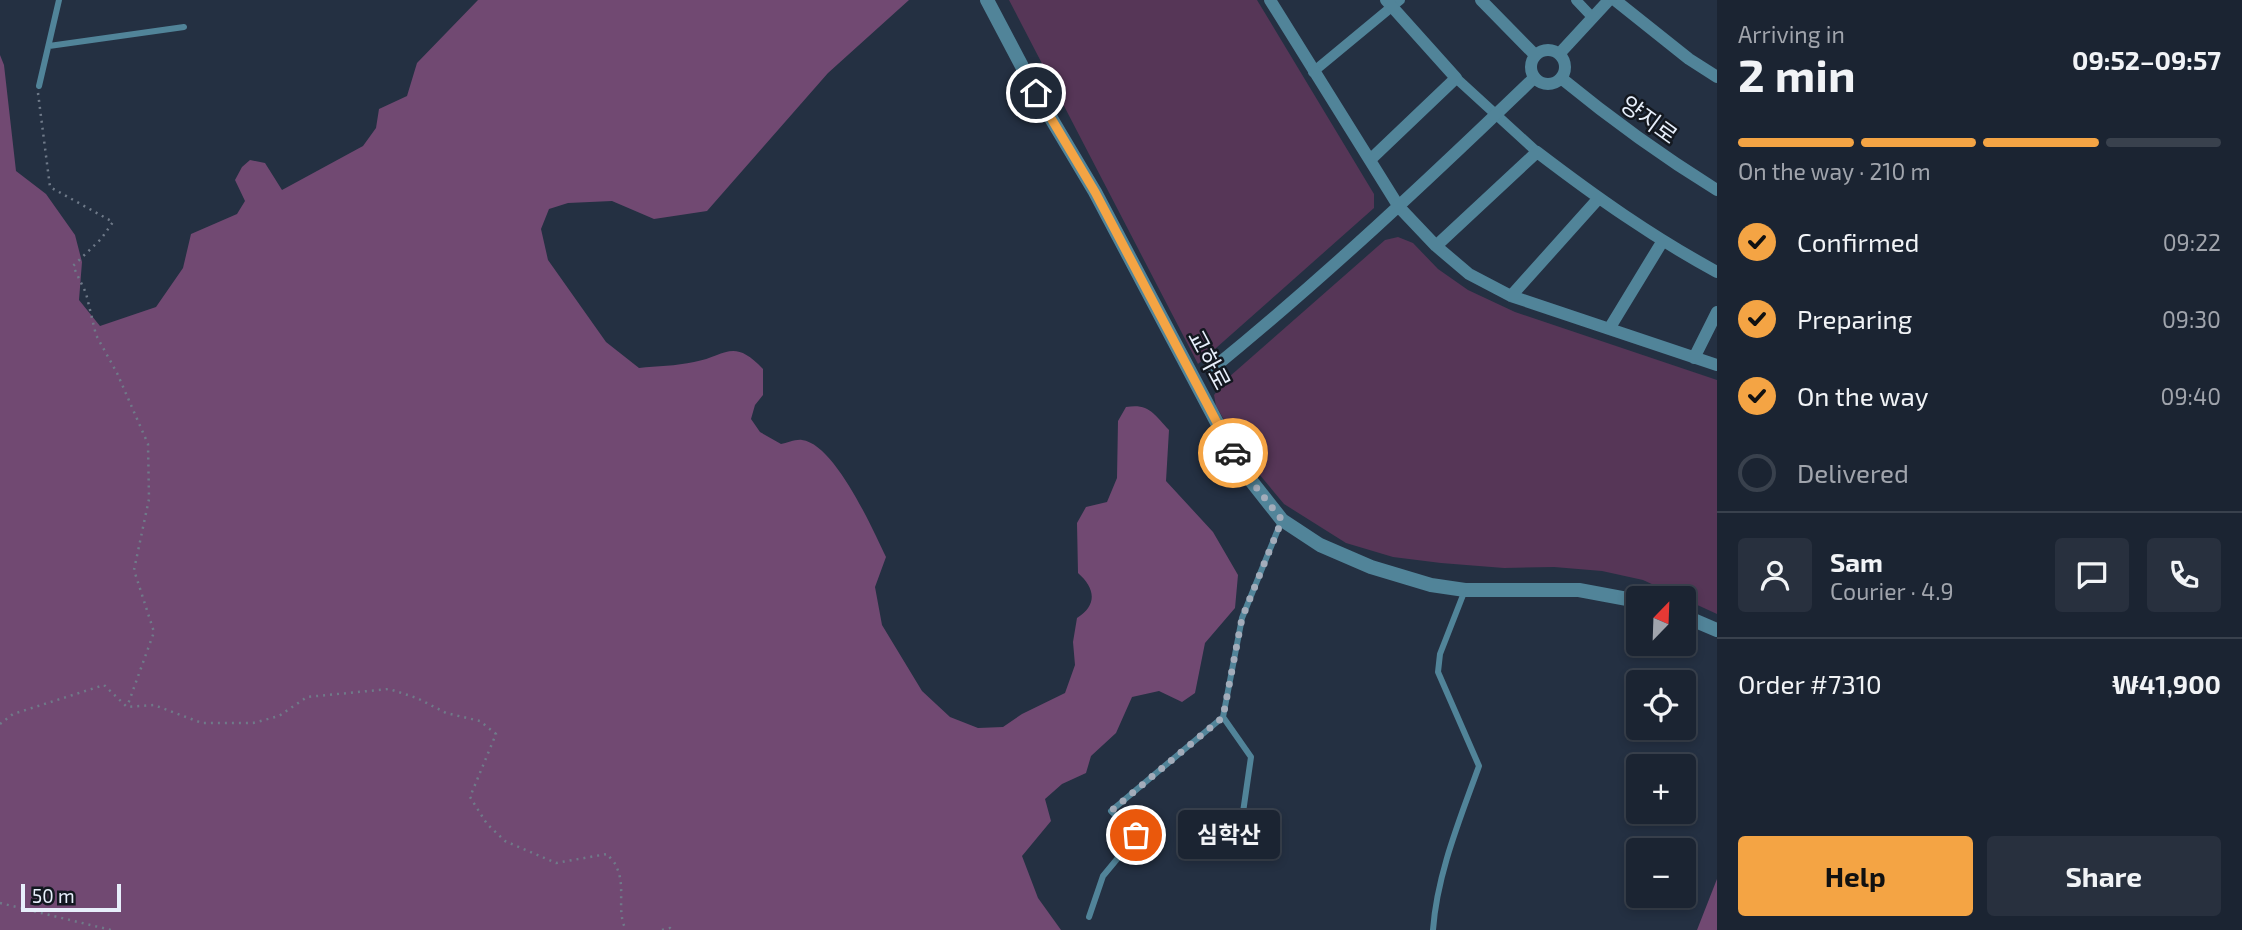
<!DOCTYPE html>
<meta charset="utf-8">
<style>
:root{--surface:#1b2432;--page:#28303e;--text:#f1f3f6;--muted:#a0a4ac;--line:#39414d;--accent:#f4a444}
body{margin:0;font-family:"Exo 2","Noto Sans KR",sans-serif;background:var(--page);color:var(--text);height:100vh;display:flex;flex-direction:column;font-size:26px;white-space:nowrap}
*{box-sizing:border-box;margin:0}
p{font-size:23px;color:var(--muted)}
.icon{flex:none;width:38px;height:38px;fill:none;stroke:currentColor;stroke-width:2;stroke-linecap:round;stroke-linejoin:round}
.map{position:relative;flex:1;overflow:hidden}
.side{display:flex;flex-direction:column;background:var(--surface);width:525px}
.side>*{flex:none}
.needle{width:46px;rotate:23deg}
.tools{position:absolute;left:1626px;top:586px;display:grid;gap:14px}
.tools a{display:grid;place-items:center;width:70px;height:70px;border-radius:7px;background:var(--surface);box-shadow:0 4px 10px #0003,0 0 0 2px var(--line);font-size:35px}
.scale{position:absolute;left:21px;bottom:18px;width:100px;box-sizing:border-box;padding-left:7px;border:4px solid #e7effb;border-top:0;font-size:19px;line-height:24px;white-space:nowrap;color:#e7effb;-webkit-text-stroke:5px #131820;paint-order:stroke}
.pin{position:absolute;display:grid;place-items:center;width:60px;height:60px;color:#fff;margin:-30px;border:4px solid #fff;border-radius:50%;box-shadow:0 2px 7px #0007}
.courier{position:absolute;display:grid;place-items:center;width:70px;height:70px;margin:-35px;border:5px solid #f4a444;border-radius:50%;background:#fff;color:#222;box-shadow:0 2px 9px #0007}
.bubble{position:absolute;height:49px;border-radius:7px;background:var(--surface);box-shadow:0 4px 10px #0003,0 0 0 2px var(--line);font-size:23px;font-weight:700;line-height:49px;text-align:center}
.overview em{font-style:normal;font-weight:700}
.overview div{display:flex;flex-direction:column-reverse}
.overview{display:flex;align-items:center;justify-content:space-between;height:119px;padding:0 21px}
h1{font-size:46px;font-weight:700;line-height:52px}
.bar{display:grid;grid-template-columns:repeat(4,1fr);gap:10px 7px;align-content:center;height:84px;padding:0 21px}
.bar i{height:9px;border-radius:5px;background:var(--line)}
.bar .on{background:var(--accent)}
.bar p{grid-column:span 4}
.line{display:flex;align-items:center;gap:18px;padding:0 21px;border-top:2px solid var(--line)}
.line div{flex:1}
.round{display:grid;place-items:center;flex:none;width:74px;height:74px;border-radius:7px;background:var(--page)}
ol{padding:0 21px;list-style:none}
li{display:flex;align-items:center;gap:21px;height:77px}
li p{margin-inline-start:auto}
li .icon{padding:7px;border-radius:50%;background:var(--accent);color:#111;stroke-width:4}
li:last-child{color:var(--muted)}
li i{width:38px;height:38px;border:4px solid var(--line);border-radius:50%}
.action{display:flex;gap:14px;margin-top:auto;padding:14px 21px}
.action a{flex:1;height:80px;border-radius:7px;background:var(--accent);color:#111;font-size:28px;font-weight:700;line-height:80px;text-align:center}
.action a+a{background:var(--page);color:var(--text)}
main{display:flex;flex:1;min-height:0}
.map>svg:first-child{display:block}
.green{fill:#563657}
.forest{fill:#714972}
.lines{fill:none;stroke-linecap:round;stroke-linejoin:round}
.path{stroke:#6f7a89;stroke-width:2.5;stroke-dasharray:2 5;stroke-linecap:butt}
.service{stroke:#518499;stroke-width:6}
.pedestrian{stroke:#518499;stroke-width:10}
.minor{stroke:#518499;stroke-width:12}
.tertiary{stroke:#518499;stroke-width:14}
.done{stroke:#a3acba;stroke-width:7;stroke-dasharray:0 12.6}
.route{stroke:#f4a444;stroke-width:9}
.labels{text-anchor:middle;stroke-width:5;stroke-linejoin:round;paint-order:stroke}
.street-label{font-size:23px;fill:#e7effb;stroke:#131820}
</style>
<main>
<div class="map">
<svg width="1717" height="930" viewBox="0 0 1717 930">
<rect width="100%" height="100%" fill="#243042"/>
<path class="green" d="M1009 0H1257L1374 194V208L1198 364Z
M1398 237 1413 243 1438 269 1468 290 1515 312 1717 380V614L1643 580 1602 571 1554 567 1504 568 1441 563 1393 557 1346 543 1284 504 1249 462 1216 406 1214 395 1229 377 1385 240Z"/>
<path class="forest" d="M478 0H909L828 73 707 211 654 219 612 201 568 203 549 209 541 229 548 260 606 342 639 368C657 366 676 366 694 362 726 356 733 337 763 369V395L755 405 751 419 760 432 781 444C787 443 796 439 802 440 835 444 873 530 886 557L875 587 882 625 922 691 950 717 978 728 1003 727 1022 714 1065 693 1075 665 1073 642 1077 618C1098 605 1095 588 1078 573L1077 523 1086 507 1107 502 1117 478 1118 421 1126 407C1149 403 1154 414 1169 430L1166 481 1213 532 1238 575 1235 608 1205 643 1195 693 1182 702 1159 691 1132 697 1116 733 1091 756 1086 773 1062 784 1045 799 1051 821 1022 856 1038 898 1061 930H0V55L4 65 16 171 46 194 75 235 82 262 79 300 100 326 156 307 183 268 191 234 237 214 245 201 235 180 242 167 250 160 265 163 282 190 363 146 376 128 379 109 407 96 417 63Z
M1717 879V930H1697Z"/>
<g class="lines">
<path class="path" d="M38 93 50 187 113 222 101 239 73 266 86 293 96 335 117 373 148 444 149 499 134 570 154 632 127 707
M0 724 13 714 104 685 127 707 154 705 202 723H253L279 716 307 697 389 689 417 698 446 713 480 721 496 734 470 797 487 824 505 841 556 863 607 854C610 858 616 863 617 868 626 888 616 911 626 930
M0 903 111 930
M662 930 670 928 672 930"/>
<path class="service" d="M49 46 184 27
M39 86 59 0
M1223 717 1251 757 1239 840
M1089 917 1103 876 1137 835 1111 811 1223 717 1242 618 1281 522
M1433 930C1437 874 1460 819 1479 766L1438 672 1440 654 1465 590"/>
<path class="pedestrian" d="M1576 0 1593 18
M1313 72 1400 0
M1456 78 1537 152"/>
<path class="minor" d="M1270 0 1399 207 1436 246 1469 274 1511 296 1717 365
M1481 0 1535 55
M1615 0 1689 59 1717 77
M1531 67a17 17 0 1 1 34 0a17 17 0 1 1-34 0Z
M1560 53 1609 0
M1561 78C1611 119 1662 156 1717 190
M1370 160 1456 78 1386 0
M1436 246 1537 152C1596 197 1651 236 1717 272
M1511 296 1598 199
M1609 329 1662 242
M1694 358 1717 312
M1212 369C1325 277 1430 178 1534 78"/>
<path class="tertiary" d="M987 0 1036 93 1095 192 1241 468 1282 520 1320 545 1371 567 1431 585 1465 590H1579L1638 601
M1684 616 1717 630"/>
</g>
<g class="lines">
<path class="done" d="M1136 835 1111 811 1223 717 1242 618 1282 520 1241 468 1233 453"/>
<path class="route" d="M1036 93 1095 192 1233 453"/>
</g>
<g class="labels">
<g class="street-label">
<text transform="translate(1649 120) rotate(36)" y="8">양지로</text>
<text transform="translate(1209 360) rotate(62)" y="8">교하로</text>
</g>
</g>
</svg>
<div class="tools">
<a><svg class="needle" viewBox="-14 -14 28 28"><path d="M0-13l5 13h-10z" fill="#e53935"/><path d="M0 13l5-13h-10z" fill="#a0a4ac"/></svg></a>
<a><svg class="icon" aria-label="locate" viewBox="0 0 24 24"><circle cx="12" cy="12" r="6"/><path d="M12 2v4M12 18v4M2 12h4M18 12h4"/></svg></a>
<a>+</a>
<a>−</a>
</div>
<div class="scale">50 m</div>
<div class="pin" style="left:1136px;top:835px;background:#ea580c"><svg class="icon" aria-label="bag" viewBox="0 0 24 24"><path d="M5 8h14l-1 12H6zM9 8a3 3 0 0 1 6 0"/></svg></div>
<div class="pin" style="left:1036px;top:93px;background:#1f2937"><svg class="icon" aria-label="home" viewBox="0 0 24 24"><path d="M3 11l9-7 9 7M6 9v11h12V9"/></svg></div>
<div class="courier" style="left:1233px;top:453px"><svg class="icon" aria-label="car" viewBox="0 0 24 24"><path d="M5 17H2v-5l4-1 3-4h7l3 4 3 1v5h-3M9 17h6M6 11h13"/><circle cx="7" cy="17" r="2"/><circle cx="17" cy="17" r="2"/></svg></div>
<div class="bubble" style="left:1178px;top:810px;width:102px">심학산</div>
</div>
<section class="side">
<div class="overview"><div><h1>2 min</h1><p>Arriving in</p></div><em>09:52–09:57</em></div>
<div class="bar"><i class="on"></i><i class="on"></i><i class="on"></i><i></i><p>On the way · 210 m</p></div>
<ol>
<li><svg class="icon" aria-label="check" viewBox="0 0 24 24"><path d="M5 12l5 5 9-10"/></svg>Confirmed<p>09:22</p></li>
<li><svg class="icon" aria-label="check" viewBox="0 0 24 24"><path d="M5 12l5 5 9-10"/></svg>Preparing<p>09:30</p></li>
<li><svg class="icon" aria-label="check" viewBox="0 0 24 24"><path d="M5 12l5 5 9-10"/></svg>On the way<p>09:40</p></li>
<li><i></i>Delivered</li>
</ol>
<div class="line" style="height:126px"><a class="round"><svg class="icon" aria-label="person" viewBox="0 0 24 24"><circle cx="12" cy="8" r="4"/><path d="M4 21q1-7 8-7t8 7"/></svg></a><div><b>Sam</b><p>Courier · 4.9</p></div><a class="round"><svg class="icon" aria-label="chat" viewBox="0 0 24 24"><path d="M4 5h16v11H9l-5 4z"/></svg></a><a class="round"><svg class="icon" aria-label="phone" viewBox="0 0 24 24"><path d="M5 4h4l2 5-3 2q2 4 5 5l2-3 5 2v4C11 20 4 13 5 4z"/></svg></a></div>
<div class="line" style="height:91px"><div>Order #7310</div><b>₩41,900</b></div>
<div class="action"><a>Help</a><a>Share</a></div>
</section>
</main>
